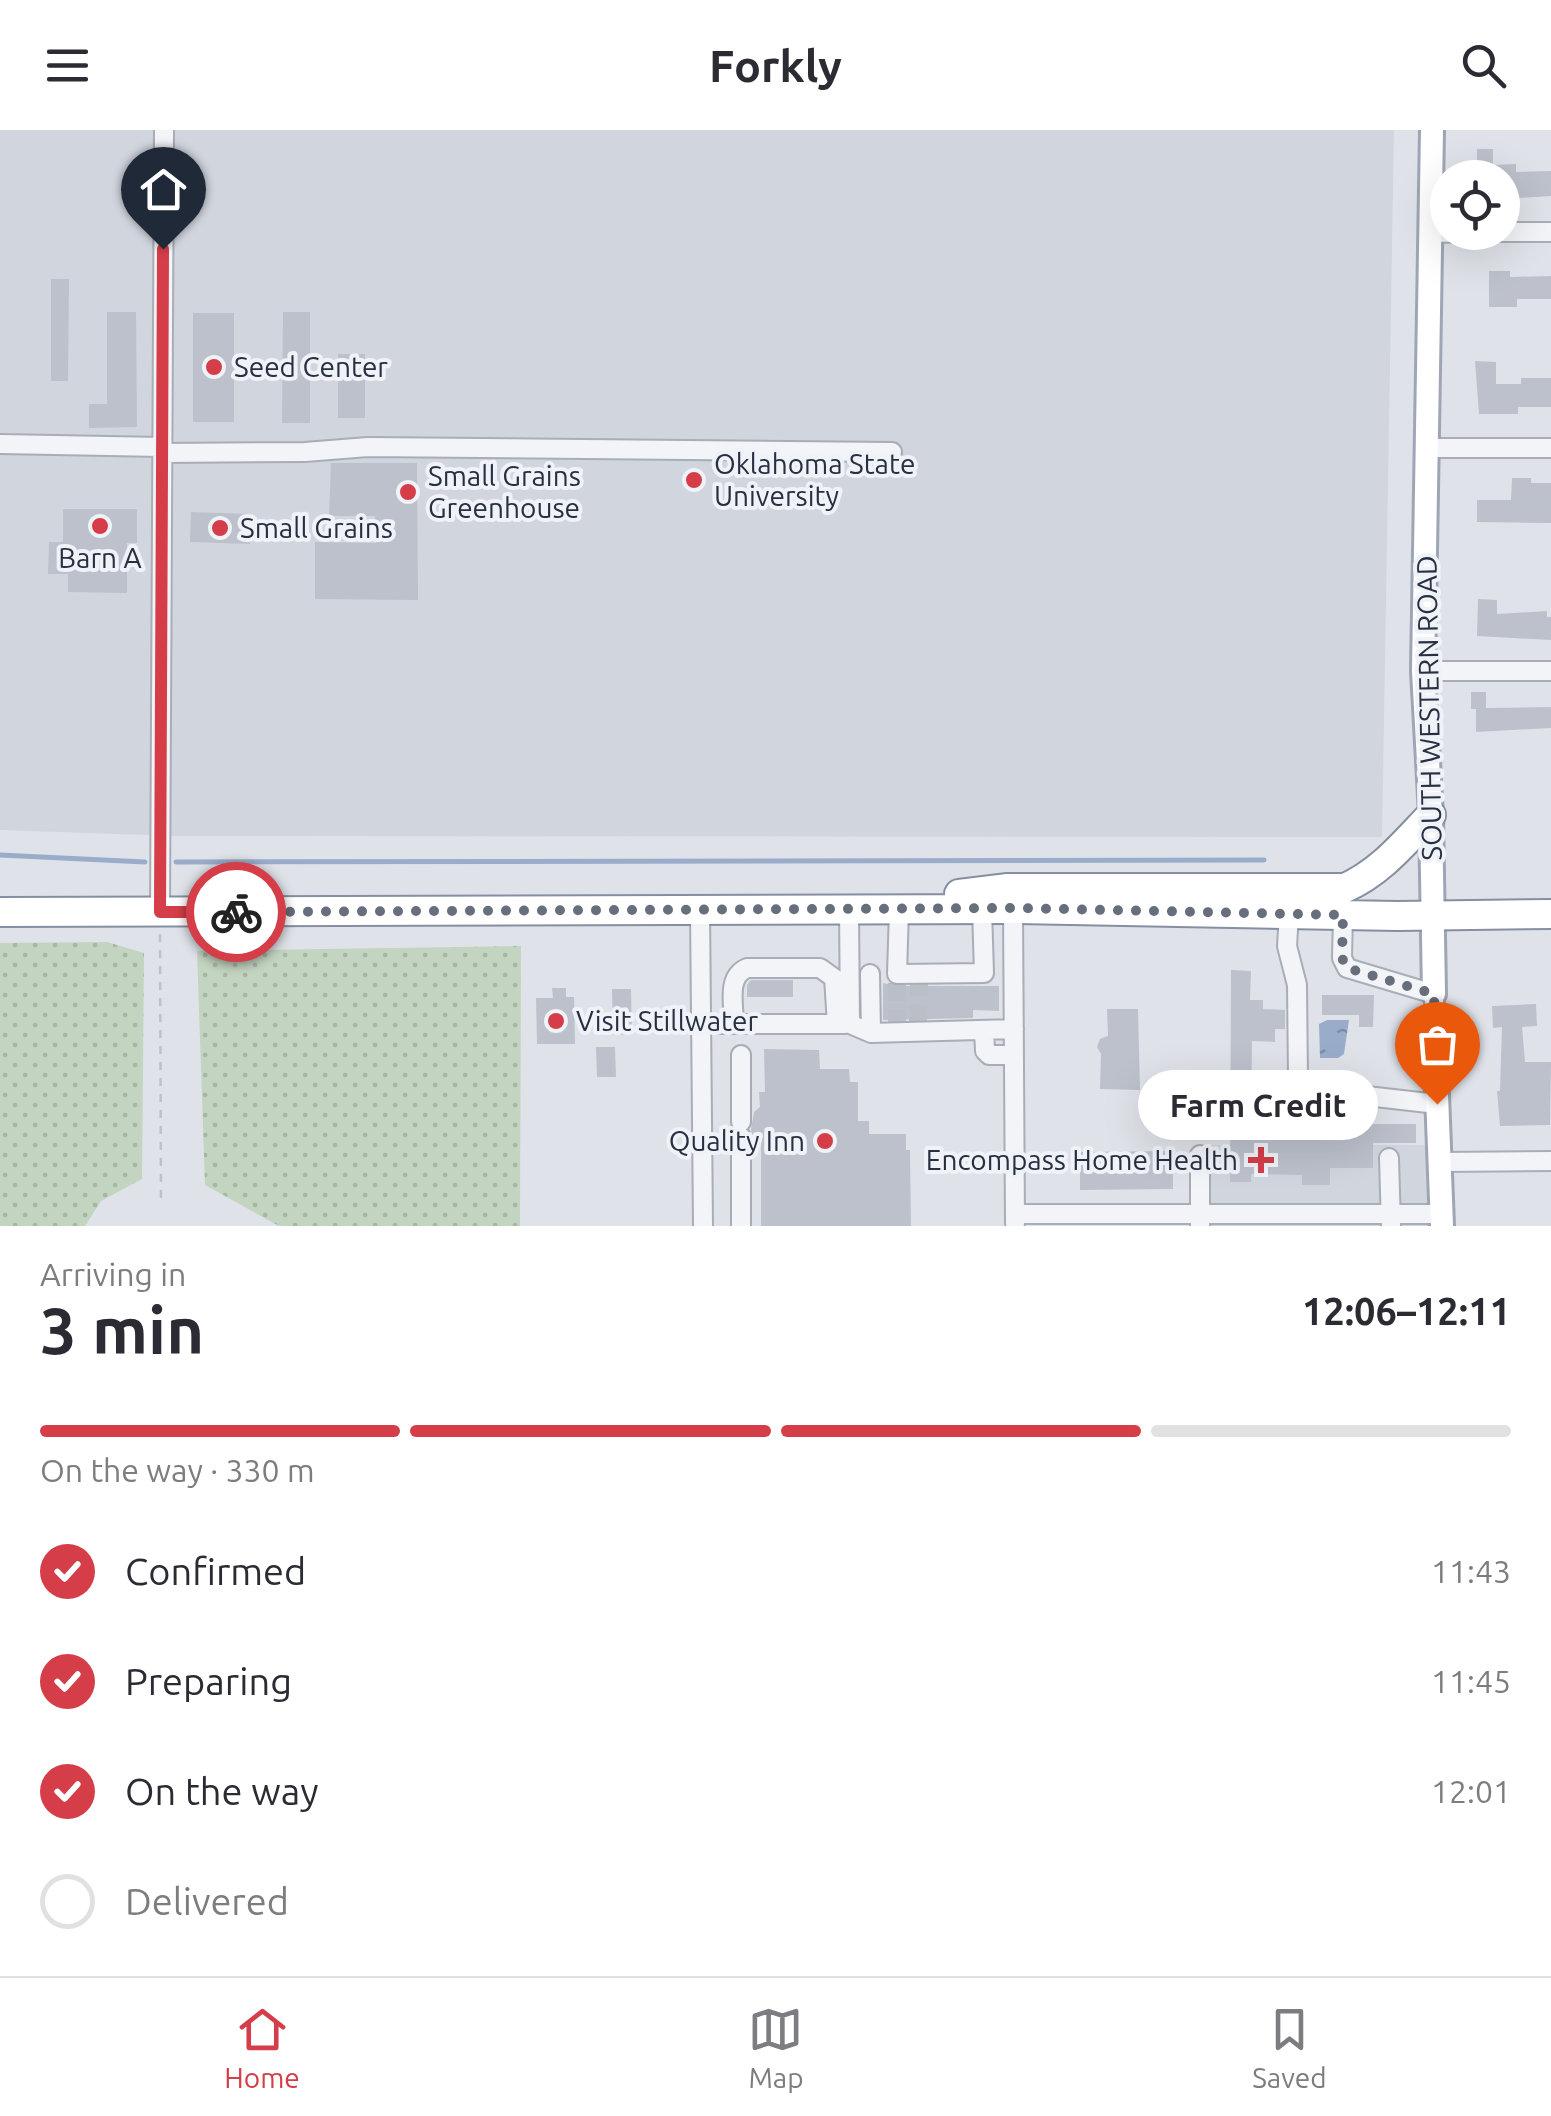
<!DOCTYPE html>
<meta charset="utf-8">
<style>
:root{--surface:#fff;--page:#f2f2f3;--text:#2b2b33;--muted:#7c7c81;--line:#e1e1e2;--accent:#d53e48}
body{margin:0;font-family:Ubuntu,sans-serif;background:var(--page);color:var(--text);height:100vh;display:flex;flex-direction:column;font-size:38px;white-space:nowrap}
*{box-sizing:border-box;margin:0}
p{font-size:32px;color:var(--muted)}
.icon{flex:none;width:55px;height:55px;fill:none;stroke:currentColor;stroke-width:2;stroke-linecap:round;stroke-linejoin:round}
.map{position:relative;height:1096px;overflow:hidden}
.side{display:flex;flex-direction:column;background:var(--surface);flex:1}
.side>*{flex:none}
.buttons{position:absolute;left:1430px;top:30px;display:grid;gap:20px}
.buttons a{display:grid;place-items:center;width:90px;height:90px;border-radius:50%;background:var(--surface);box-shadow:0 10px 40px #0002;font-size:50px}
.pin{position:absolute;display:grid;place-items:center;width:85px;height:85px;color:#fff;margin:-102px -42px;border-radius:50% 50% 50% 0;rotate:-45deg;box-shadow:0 0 10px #0007}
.pin .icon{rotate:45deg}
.courier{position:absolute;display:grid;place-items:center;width:100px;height:100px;margin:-50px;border:8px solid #d53e48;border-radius:50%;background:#fff;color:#222;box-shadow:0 2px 12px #0007}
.bubble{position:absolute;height:70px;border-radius:35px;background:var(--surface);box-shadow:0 10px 40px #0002;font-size:32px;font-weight:700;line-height:70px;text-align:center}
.headline em{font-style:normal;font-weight:700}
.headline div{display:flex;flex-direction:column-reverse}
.headline{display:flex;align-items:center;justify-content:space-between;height:170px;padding:0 40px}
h1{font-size:65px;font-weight:700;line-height:75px}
.bar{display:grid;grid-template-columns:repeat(4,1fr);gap:15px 10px;align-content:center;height:120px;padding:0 40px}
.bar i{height:12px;border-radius:8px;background:var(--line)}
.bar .active{background:var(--accent)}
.bar p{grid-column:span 4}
ol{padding:0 40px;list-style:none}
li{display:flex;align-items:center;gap:30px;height:110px}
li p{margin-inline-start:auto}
li .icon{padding:10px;border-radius:50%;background:var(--accent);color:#fff;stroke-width:4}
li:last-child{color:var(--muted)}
li i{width:55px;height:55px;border:5px solid var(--line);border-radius:50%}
header{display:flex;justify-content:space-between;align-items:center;height:130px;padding:0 40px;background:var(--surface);font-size:45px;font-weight:700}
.dock{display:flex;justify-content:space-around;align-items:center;height:140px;border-top:2px solid var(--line);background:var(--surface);font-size:28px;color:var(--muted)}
.dock a{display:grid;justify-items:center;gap:5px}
.dock .active{color:var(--accent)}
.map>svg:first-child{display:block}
.built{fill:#d1d5de}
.grass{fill:url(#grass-dots)}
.water{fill:url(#water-ripples)}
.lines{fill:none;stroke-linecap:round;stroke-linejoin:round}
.stream{stroke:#99adcb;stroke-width:5}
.building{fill:#bcc1cc}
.minor-tunnel{stroke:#babfc7;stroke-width:18;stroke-dasharray:18 9;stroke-linecap:butt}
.minor-casing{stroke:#a8adb7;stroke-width:22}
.major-casing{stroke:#9ea6b6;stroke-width:28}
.highway-casing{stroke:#868ea1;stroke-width:32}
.path{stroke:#bdc1c8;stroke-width:2.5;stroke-dasharray:8 8;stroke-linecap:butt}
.minor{stroke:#f2f4f7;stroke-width:18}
.major{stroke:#fff;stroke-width:22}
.highway{stroke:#fff;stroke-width:28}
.done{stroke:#676e7c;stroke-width:10;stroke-dasharray:0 18}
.route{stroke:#d53e48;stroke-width:12}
.poi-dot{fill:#d53e48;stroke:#eff2f7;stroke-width:4}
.labels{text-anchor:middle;stroke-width:8;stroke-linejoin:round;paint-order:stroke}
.poi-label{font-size:28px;fill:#272f41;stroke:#eff2f7;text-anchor:start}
.street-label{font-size:28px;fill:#272f41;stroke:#eff2f7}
</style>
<header><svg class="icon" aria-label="menu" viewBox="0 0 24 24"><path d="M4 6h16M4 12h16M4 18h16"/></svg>Forkly<svg class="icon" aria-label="search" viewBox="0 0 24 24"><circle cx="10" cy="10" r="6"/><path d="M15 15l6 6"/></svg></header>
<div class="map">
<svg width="1551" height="1096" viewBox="0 0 1551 1096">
<defs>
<pattern id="grass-dots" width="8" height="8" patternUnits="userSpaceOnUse" patternTransform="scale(2.5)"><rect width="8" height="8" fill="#c3d4c0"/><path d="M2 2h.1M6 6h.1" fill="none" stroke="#a8b6a6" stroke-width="1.8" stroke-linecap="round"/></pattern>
<pattern id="water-ripples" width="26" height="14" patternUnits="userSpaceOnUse" patternTransform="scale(2.5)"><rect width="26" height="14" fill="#99adcb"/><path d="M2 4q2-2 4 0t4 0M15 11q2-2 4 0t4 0" fill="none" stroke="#7d8da6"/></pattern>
</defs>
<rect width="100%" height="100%" fill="#dfe3e9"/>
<path class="built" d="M0 0H1394L1382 707 174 706 0 700Z
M1205 1015H1427L1433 1096H1204Z"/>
<path class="grass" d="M107 812 144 823 142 1049 101 1071 85 1096H0V813Z
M521 816 520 1096H279L205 1055 197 821Z"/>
<path class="water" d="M1327 890H1349L1344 924 1338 928H1320L1319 894Z"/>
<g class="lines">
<path class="stream" d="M0 725 145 732
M176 732 1264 730"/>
</g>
<path class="building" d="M1477 19H1493V35L1516 34V42L1551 41V66L1502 69V48H1477Z
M1489 141H1510V147L1551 146V169H1517V177H1489Z
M51 149H69L68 251H51Z
M107 182H136L137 297 89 298V274H107Z
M283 182H310V293H282Z
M193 183H234V292H193Z
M338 224H365V288H338Z
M1475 231 1496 232V254H1521V248H1551V277H1518V284H1479Z
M331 333H417L418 470 315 469V412L376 413 375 386H329Z
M1512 348H1531V353H1551V393L1477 392V370H1511Z
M63 379H137V413H127V463L68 462V444H48L49 412H63Z
M191 382 251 384 250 414 190 412Z
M1478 469 1497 470V484L1547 481V487H1551V510L1477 506Z
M1471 562H1486V578L1551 577V598L1476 602V579H1471Z
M1231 840 1251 841 1250 870H1263V879L1285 880V899H1275V912L1252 911 1251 994H1416V1013H1373V1038H1330V1055H1302V1045L1251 1044V1052H1230Z
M751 850H793V867H747V855Z
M883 853 897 856H999V881L973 880V888L883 890Z
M552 858H566V867H574L575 914H537L536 868H553Z
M612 859H631L632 904 613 905Z
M1322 865H1374L1373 897H1359V885H1322Z
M1536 874 1537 896 1522 897 1525 932H1551L1550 995 1500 996 1497 961H1500L1502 897 1493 898 1492 876Z
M1107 879H1138L1140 960 1100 959 1101 924 1097 917 1100 909 1108 906Z
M596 917H615L616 947H597Z
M764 919 819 920 820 939H849L850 952H858V991H869V1004H906V1020H910L911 1096H761V1015H754L751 1000 754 982 760 977 759 962H765Z
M1173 1021V1059L1080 1060V1022Z"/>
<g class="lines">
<path class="minor-tunnel" d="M897 853V893
M918 893 919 853"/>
<defs>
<path id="minor" d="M1502 102H1551
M1431 103 1482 102
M0 314 162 317
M1428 318H1551
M162 323 305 322 368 317 892 322
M1423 541H1551
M700 779 703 1096
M1013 779 1015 1093
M849 780 850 894 871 903 1014 899
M899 780 897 844 984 843 982 779
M160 782 164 0
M1289 784 1287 816 1297 855 1298 949 1305 959 1437 974
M1343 785 1342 828 1347 838 1434 864 1435 912
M870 844 871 903
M701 894H845
M734 894C734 875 726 847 747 838H820L834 848 837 894
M984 900 985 921 989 925H1014
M741 992V925
M741 1007V1096
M1389 1028 1391 1096
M1440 1032 1551 1031
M1015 1084H1442
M1200 1096V1025"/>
<path id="major" d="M1432 0 1423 541 1431 685 1434 864
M1435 912 1442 1096"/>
<path id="highway" d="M959 764 1008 758H1345C1381 742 1404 713 1431 685
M0 782 1013 779 1398 786 1551 784"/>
</defs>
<use href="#minor" class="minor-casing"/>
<use href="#major" class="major-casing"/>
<use href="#highway" class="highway-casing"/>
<path class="path" d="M160 804 161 1068"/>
<use href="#minor" class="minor"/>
<use href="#major" class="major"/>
<use href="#highway" class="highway"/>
</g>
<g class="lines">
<path class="done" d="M236 782 1013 778 1343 785 1342 828 1347 838 1434 864 1437 974"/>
<path class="route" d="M163 119 160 782H236"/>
</g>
<g class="poi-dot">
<circle cx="214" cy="237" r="10"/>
<circle cx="694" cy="350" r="10"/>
<circle cx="408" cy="362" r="10"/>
<circle cx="100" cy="396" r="10"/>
<circle cx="220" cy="398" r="10"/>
<circle cx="556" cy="891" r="10"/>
<circle cx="825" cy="1011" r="10"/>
<path d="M1256 1015h10v10h10v10h-10v10h-10v-10h-10v-10h10z"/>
</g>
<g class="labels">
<g class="poi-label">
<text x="234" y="247">Seed Center</text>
<text x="714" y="344">Oklahoma State<tspan x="714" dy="32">University</tspan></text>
<text x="428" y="356">Small Grains<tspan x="428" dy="32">Greenhouse</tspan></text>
<text x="240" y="408">Small Grains</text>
<text x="100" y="438" text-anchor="middle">Barn A</text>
<text x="576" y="901">Visit Stillwater</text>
<text x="805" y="1021" text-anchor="end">Quality Inn</text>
<text x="1238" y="1040" text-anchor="end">Encompass Home Health</text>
</g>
<g class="street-label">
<text transform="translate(1429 578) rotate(-91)" y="10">SOUTH WESTERN ROAD</text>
</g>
</g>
</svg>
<div class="buttons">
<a><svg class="icon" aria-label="locate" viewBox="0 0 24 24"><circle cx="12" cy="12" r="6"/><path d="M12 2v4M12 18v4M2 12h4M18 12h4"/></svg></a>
</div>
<div class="pin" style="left:1437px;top:974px;background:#ea580c"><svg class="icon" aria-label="bag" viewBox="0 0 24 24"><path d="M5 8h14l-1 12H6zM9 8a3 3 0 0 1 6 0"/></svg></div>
<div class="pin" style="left:163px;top:119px;background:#1f2937"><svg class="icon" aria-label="home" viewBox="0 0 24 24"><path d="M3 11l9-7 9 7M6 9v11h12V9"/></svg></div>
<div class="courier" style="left:236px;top:782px"><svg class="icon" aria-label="bike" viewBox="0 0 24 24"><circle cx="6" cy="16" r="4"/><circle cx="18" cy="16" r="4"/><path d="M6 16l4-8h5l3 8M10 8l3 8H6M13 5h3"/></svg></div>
<div class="bubble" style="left:1138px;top:940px;width:240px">Farm Credit</div>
</div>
<section class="side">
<div class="headline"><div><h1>3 min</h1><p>Arriving in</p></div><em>12:06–12:11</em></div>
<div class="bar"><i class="active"></i><i class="active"></i><i class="active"></i><i></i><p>On the way · 330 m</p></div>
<ol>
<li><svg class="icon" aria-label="check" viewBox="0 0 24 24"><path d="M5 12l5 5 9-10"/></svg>Confirmed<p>11:43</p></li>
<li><svg class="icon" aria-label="check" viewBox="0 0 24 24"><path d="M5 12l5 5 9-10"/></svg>Preparing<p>11:45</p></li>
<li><svg class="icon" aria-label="check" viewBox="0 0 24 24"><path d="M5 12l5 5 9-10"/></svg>On the way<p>12:01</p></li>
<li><i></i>Delivered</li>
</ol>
</section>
<nav class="dock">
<a class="active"><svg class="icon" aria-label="home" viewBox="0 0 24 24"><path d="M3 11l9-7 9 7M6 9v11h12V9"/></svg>Home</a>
<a><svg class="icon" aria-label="map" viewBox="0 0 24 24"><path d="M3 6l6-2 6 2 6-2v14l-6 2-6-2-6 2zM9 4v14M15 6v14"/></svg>Map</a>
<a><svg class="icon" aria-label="saved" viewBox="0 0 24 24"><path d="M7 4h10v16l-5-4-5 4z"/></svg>Saved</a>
</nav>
